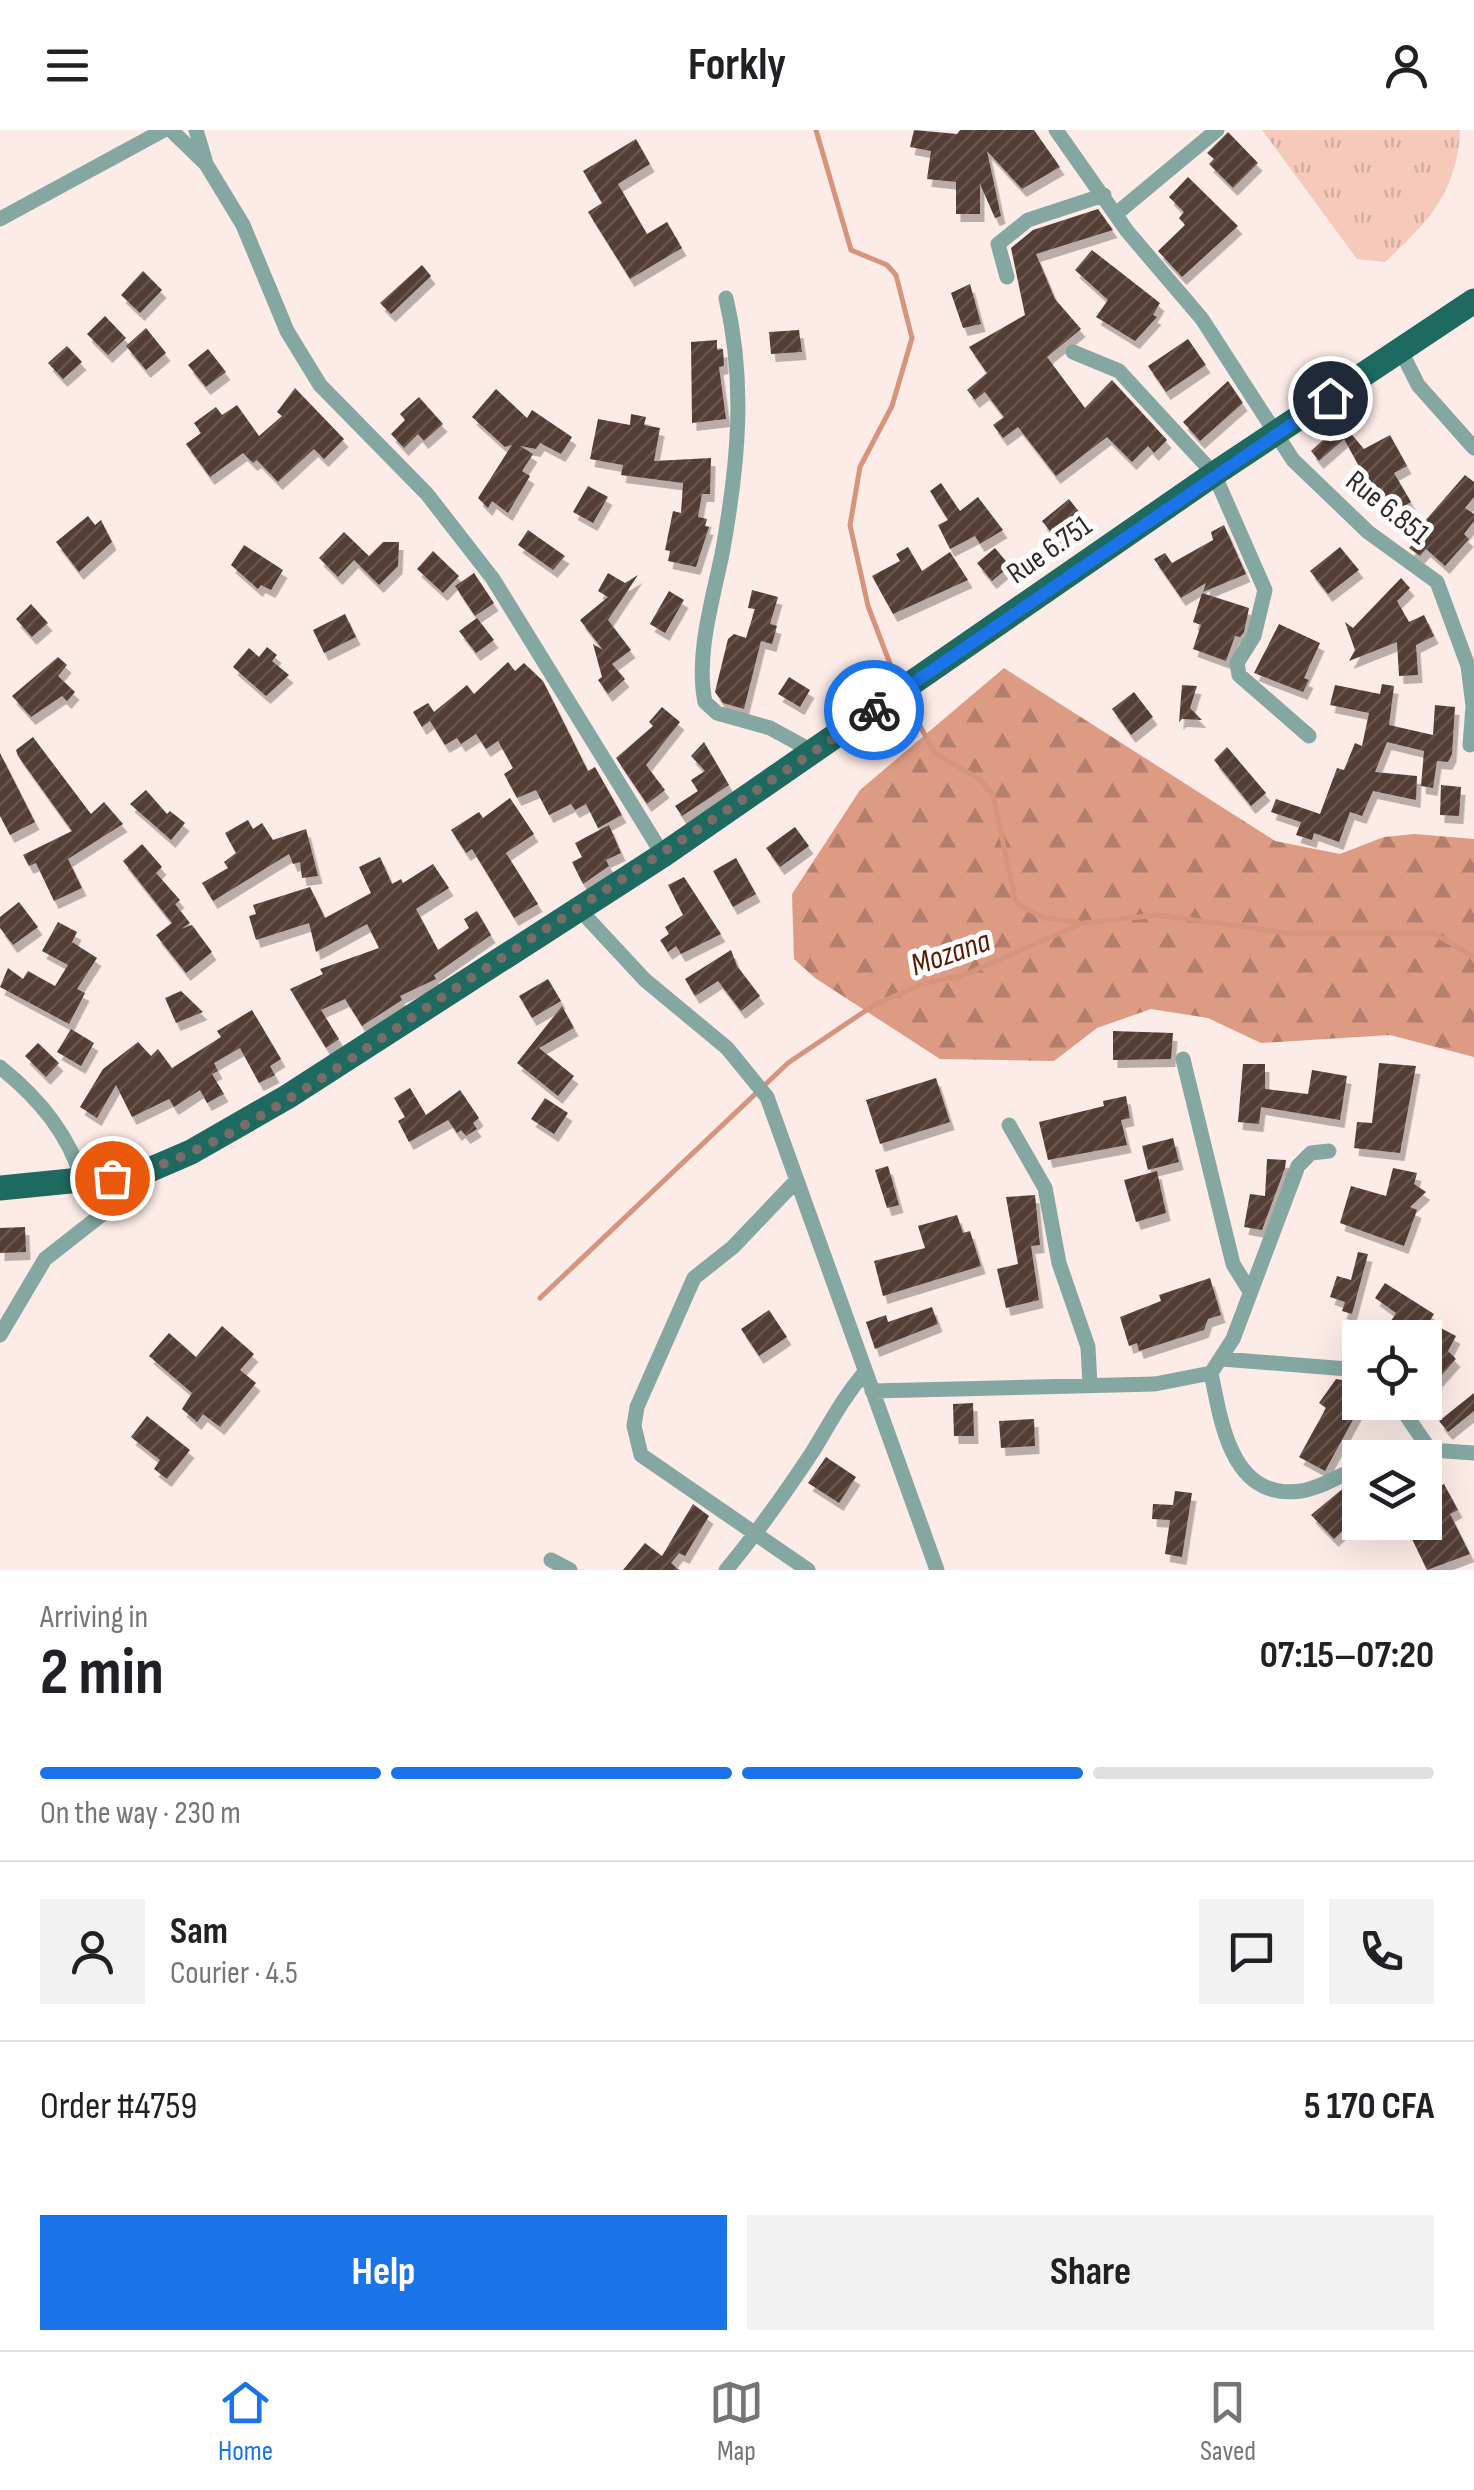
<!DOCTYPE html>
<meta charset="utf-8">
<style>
:root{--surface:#fff;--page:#f2f2f2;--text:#202124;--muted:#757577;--line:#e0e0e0;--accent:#1a73e8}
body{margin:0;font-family:"Sofia Sans Condensed",sans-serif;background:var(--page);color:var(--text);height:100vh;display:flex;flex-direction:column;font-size:38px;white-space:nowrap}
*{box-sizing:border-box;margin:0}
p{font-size:32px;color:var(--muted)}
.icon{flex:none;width:55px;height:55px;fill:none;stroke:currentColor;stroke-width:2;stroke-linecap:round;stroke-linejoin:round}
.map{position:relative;height:1440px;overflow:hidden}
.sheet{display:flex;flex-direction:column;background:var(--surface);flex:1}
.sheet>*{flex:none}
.tools{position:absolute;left:1342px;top:1190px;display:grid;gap:20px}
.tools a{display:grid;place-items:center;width:100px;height:100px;border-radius:0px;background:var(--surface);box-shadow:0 10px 40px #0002;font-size:50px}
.pin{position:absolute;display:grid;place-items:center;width:85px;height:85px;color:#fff;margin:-42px;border:5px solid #fff;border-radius:50%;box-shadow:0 2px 10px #0007}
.courier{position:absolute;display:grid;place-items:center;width:100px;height:100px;margin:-50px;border:8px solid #1a73e8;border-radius:50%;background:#fff;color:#222;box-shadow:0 2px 12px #0007}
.summary em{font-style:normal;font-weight:700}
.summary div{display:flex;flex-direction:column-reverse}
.summary{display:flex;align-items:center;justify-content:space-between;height:170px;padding:0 40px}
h1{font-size:65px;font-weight:700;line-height:75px}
.bar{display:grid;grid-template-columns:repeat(4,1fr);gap:15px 10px;align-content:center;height:120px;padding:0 40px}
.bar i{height:12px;border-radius:8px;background:var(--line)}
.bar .selected{background:var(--accent)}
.bar p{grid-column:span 4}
.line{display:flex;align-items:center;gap:25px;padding:0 40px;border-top:2px solid var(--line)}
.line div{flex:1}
.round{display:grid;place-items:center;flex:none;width:105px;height:105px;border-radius:0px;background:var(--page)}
.cta{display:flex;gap:20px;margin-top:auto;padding:20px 40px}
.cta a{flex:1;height:115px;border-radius:0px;background:var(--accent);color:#fff;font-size:40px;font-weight:700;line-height:115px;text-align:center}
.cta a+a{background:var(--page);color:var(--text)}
header{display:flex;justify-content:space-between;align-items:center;height:130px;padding:0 40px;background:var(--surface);font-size:45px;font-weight:700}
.tab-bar{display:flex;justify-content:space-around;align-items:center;height:140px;border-top:2px solid var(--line);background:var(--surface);font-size:28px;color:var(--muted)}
.tab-bar a{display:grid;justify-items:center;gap:5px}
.tab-bar .selected{color:var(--accent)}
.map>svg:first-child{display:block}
.grass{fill:url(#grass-tufts)}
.forest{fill:url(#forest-firs)}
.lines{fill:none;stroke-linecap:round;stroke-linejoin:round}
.stream{stroke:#d6947d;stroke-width:5}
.building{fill:url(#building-hatch);filter:url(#shadow)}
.street{stroke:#84a7a1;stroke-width:15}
.primary{stroke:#1e6a61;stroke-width:25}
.done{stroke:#796c69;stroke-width:10;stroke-dasharray:0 18}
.route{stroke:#1a73e8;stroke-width:12}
.labels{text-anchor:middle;stroke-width:10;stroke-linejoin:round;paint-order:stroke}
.street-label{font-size:30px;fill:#322825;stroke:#fdfdfd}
.water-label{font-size:32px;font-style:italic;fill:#561b04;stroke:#fdfdfd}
</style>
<header><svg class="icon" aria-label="menu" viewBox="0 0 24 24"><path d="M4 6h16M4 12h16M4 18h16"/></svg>Forkly<svg class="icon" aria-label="person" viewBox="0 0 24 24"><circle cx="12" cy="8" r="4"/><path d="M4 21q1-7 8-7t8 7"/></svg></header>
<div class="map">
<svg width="1474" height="1440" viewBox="0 0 1474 1440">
<defs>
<pattern id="grass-tufts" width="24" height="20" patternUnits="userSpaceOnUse" patternTransform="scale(2.5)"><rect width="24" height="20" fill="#f6c9ba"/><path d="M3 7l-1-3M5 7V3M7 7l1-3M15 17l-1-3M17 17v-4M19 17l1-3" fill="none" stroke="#d3ada0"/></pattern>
<pattern id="forest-firs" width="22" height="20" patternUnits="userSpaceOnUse" patternTransform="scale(2.5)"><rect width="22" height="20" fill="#dd9b84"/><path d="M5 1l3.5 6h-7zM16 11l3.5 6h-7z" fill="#b47e6c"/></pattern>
<pattern id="building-hatch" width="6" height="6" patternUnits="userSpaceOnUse" patternTransform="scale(2.5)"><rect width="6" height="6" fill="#533d35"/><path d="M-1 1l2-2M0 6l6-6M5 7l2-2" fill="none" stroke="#695750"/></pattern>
<filter id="shadow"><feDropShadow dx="4.5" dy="8" stdDeviation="0" flood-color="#0004"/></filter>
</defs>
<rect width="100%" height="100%" fill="#fcebe6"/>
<path class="grass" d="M1262 0H1460C1457 62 1429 91 1385 132L1357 129Z"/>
<path class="forest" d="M1004 538 1275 711 1340 724 1384 707 1415 704 1474 709V927L1390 905 1261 913 1208 888 1151 879 1097 898 1054 931 940 929 815 848 794 829 792 764 860 660Z"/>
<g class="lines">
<path class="stream" d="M816 0 851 120 887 135 896 145 912 208 892 276 860 337 850 395 868 476 897 552
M904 566 934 622 979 649 993 665 1016 773 1044 788 1078 792
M540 1168 788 933 874 875 922 854 964 845 1083 793 1158 785 1296 804 1433 803 1474 827"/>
</g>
<path class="building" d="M914 0 957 4 960 0H1034L1060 37 1022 59 987 21 1001 86 995 88 980 54V84H956V52L927 49 931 21 910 17Z
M1228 2 1258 33 1233 58 1209 34 1214 29 1207 23Z
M636 9 650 34 618 54 647 104 667 92 682 118 630 149 588 82 602 73 583 41Z
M1188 47 1238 96 1182 147 1158 121 1185 95 1179 88 1184 82 1169 67Z
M1098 79 1113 100 1036 124 1055 169 1081 199 1047 227 1085 278 1112 250 1167 310 1154 323 1148 316 1132 332 1107 307 1056 346 1018 297 1003 308 993 295 1004 287 985 262 975 270 967 260 987 243 969 217 1025 185 1011 118 1033 100Z
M1092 120 1160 173 1153 185 1157 187 1135 211 1096 187 1108 170 1075 140Z
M422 135 431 146 391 184 380 173Z
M143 141 162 160 140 183 121 165Z
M970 154 981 194 963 198 951 163Z
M105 186 126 208 108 225 87 204Z
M146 198 166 223 146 240 126 216Z
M799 200 802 222 771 224 769 202Z
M1188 209 1206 235 1166 262 1148 236Z
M717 210V220L723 219 724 236 719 237 726 289 692 293 691 212Z
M67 216 82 232 63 249 48 233Z
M208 219 226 242 206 257 188 235Z
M1228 251 1243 273 1200 311 1183 292Z
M295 258 344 309 324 329 314 319 278 352 257 330 253 333 243 323 210 347 186 314 201 303 194 293 216 277 222 285 237 275 259 306 282 286 277 282Z
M496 259 527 288 532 280 572 307 561 324 540 313 536 319 520 316 533 324 522 341 530 346 508 383 492 371 488 378 478 368 512 315 505 317 472 287Z
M419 267 443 294 424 311 418 304 404 318 391 304 405 290 400 284Z
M631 284 646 287 644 295 660 298 654 331 711 328 710 364H702L698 387 707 389 705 396 709 397 696 437 668 431 670 421 665 420 673 381 681 383 683 353 621 345 623 335 590 329 598 289 630 295Z
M1342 293 1364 319 1390 305 1407 336 1394 343 1411 372 1392 383 1375 354 1370 356 1344 309 1319 331 1311 321Z
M1465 345 1474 352V367L1465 378 1474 384V391L1464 404 1469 409 1445 436 1426 419 1420 426 1409 418 1416 411 1411 407Z
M941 353 960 381 978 367 1003 400 980 414 975 406 950 419 938 395 948 390 930 361Z
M588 356 608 367 593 393 573 382Z
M1069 369 1084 388 1057 410 1042 391Z
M88 386 95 395 101 390 112 412 79 442 56 412Z
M1224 395 1246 444 1203 462 1206 453 1181 468 1154 429 1165 423 1172 433 1213 410 1211 402Z
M528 400 565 426 553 440 518 415Z
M344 402 369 426 383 412H399L398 436 379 455 354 430 338 447 319 428Z
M244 415 283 440 271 460 261 455 258 459 231 435Z
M908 417 922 441 950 422 968 450 893 484 872 446 900 431 896 424Z
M1340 417 1359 440 1328 464 1310 441Z
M995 418 1010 436 992 451 977 433Z
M433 421 459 446 443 463 417 439Z
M474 443 494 473 475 486 455 456Z
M608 443 625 453 638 445 608 490 631 520 612 534 625 549 608 564 598 550 602 547 593 514 603 520 580 490 608 467 598 461Z
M1401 448 1410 458 1397 471 1409 492 1424 485 1434 506 1416 515 1418 545 1399 546 1397 512 1349 531 1355 520 1345 492 1353 498Z
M752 460 778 467 770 494 777 496 772 514 761 511 744 579 723 573 715 562 728 509 734 504 746 508 755 479 748 478Z
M669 461 684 470 665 503 650 494Z
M1202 463 1249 478 1244 502 1240 507 1235 506 1226 531 1193 519 1201 495 1193 492Z
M31 474 48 493 32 507 16 489Z
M345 484 356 507 324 523 313 500Z
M477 488 494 510 476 523 459 501Z
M1279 494 1320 513 1304 548 1309 550 1303 562 1254 543Z
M267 517 277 525 272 531 289 545 266 566 233 537 249 518 259 527Z
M58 527 67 535 58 546 75 562 67 571 62 566 31 587 12 566Z
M508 532 515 541 524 533 543 551 588 641 595 637 622 685 598 698 586 674 575 680 571 674 549 685 536 660 517 668 504 644 513 638 498 611 486 619 476 604 461 614 457 608 445 615 430 591 422 597 413 582 428 573 434 582 467 555 474 564Z
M789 547 810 560 800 577 778 564Z
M1382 554 1394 556 1389 595 1433 605 1435 575 1455 577 1452 624 1448 632 1437 631 1433 658 1421 656 1424 621 1387 612 1375 642 1417 646 1416 670 1373 661 1362 686 1350 682 1339 712 1314 703 1312 710 1296 705 1301 692 1271 682 1276 669 1320 684 1337 638 1344 640 1355 613 1362 616 1369 583 1330 575 1335 555 1380 564Z
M1182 555 1197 556 1190 578 1202 590 1182 589 1179 592Z
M1134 562 1153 587 1131 605 1112 579Z
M662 577 680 592 646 635 665 660 647 674 616 628 653 596 649 592Z
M33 607 91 684 104 672 123 694 68 729 82 758 54 771 36 733 29 736 23 725 72 701 18 626 16 620Z
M704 612 729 655 682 686 675 676 698 661 691 650 705 641 691 626Z
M1227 617 1266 663 1251 676 1214 630Z
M0 623 35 692 10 705 0 686Z
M1441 655 1461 657 1459 686 1440 685Z
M146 660 167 684 170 681 185 693 171 710 130 674Z
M510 668 534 704 506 723 538 774 514 788 472 719 466 723 451 700 479 682 483 688Z
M248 690 253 699 262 693 273 710 306 699 318 746 302 748 300 732 293 734 289 724 213 771 202 753 228 738 224 732 236 723 225 703Z
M609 695 621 723 606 730 609 736 583 754 572 732 582 727 575 713Z
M795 697 809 716 780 737 766 718Z
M142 714 162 737 156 743 180 770 175 774 190 793 181 799 192 795 212 822 186 843 156 805 172 793 123 731Z
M380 727 392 754 401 749 403 753 433 734 449 758 416 779 438 820 469 798 464 789 477 781 491 805 434 845 436 849 400 866 402 870 362 896 345 869 321 880 339 909 326 918 290 859 323 844 320 839 379 818 367 794 316 822 309 793 256 810 249 786 256 784 253 775 310 757 325 788 371 763 359 737Z
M736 728 756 764 733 777 713 741Z
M684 747 721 804 681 824 676 816 668 822 660 810 669 804 665 797 683 785 668 755Z
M19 772 38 797 13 815 0 798V787Z
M58 792 77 802 72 812 97 828 77 859 85 863 69 894 0 857 8 838 23 849 28 841 55 856 68 835 42 821Z
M731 820 737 836 760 866 741 881 718 851 695 866 685 849Z
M548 849 561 871 532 888 519 866Z
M181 861 203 882 176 893 165 868Z
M562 876 574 898 539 918 574 946 558 966 517 933Z
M252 880 281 929 270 936 275 945 259 953 240 918 214 933 218 941 212 944 224 964 207 973 200 960 174 977 169 969 132 987 116 955 97 988 80 977 103 939 138 912 151 926 158 919 172 938 221 907 217 901Z
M71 899 94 913 81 936 57 922Z
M1113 901 1173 903 1171 929 1113 930Z
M38 913 59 933 46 947 25 926Z
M1379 933 1416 936 1400 1023 1354 1018 1357 992 1372 993Z
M1243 934H1265V959L1308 964 1312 940 1347 946 1340 990 1261 977 1259 994 1238 992Z
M936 948 950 992 880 1014 866 970Z
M410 958 426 985 460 960 479 988 473 993 477 999 466 1006 461 1000 457 1003 448 990 409 1012 398 991 405 987 394 968Z
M1126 966 1130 988 1121 990 1127 1015 1048 1030 1039 992 1104 976 1103 971Z
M545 968 568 983 554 1004 531 989Z
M1173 1008 1179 1032 1148 1040 1142 1016Z
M1267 1029 1286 1030 1285 1038 1262 1100 1244 1097 1250 1064 1265 1066Z
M888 1036 899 1075 887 1078 875 1040Z
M1393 1038 1417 1043 1414 1054 1426 1062 1410 1077 1417 1080 1404 1116 1340 1093 1351 1056 1386 1066Z
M1157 1041 1166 1083 1136 1092 1124 1050Z
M1035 1065 1040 1115 1031 1116 1039 1170 1006 1178 997 1139 1018 1134 1006 1067Z
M957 1085 963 1103 970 1101 981 1136 883 1166 874 1131 925 1118 918 1096Z
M25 1097 26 1122 0 1123V1098Z
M1358 1122 1368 1124 1352 1184 1342 1181 1345 1172 1330 1167 1337 1146 1351 1150Z
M1210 1148 1221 1185 1208 1189 1204 1200 1139 1221 1137 1213 1129 1216 1120 1187 1161 1171 1159 1165Z
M1385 1153 1434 1184 1429 1192 1456 1206 1448 1221 1456 1229 1425 1264V1208H1380L1396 1183 1375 1168Z
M932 1177 938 1194 875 1219 866 1192 886 1185 888 1192Z
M769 1180 787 1207 759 1226 741 1199Z
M222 1196 254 1224 240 1240 256 1253 220 1297 203 1284 197 1292 182 1279 192 1263 149 1226 169 1203 196 1227Z
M1336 1249 1360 1253V1277L1325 1341 1299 1327 1326 1278 1319 1273Z
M1474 1263V1281L1448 1302 1439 1291Z
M973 1273 974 1306H954L953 1274Z
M147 1286 190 1320 167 1349 154 1339 160 1330 131 1307Z
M1034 1289 1035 1316 1001 1318 999 1291Z
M826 1327 856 1347 839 1373 808 1353Z
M1444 1354 1458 1380 1450 1384 1470 1424 1427 1440 1412 1409 1437 1397 1425 1374V1364Z
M1346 1356 1360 1371V1384L1334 1409 1311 1385Z
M1175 1361 1192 1363 1182 1427 1165 1424 1170 1390 1152 1389 1153 1374 1173 1375Z
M693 1374 709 1386 685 1426 679 1423 671 1433 679 1440H623L645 1413 662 1426Z"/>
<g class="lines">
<path class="street" d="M171 0 206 34 243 95 287 201 320 255 427 364 493 449 663 725
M196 0 205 30
M1056 0 1127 101 1202 189 1293 330 1368 402 1437 452 1468 536 1473 576 1470 615
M1116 84 1217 0
M0 89 164 0
M1007 147 998 114 1028 90 1104 65
M726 168C746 254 738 334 723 419 714 466 695 524 705 572L717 583 770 598 814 622
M1401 221 1418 255 1474 318
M1073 222 1119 241 1214 344 1265 460 1254 506 1237 533 1239 545 1309 606
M578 778 645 850 727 918 767 967 937 1440
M1183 929 1233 1134 1249 1160
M0 937C39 968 69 1004 83 1052
M1009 995 1045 1058 1059 1133 1088 1217 1090 1255
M795 1052 733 1117 694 1148 637 1277 634 1296 641 1325 808 1440
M0 1205 45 1129 119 1071 140 1044
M1222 1229 1360 1240
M1211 1243C1221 1290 1230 1371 1301 1361 1322 1358 1341 1344 1360 1337
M872 1261 1155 1254 1211 1243 1233 1209 1298 1036 1311 1023 1329 1021
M1397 1272 1430 1320
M1396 1328 1430 1320 1474 1323
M551 1430 570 1440
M726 1440C758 1402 786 1362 813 1321 830 1293 843 1268 864 1243"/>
<path class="primary" d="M0 1058 140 1044 191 1022 287 967 663 725 1214 344 1474 171"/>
</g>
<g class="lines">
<path class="done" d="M112 1048C213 1033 367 916 456 858 595 766 737 676 874 580"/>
<path class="route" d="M874 580 1330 268"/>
</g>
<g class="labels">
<g class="street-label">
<text transform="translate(1388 377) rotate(39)" y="10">Rue 6.851</text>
<text transform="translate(1049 419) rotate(-35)" y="10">Rue 6.751</text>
</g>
<g class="water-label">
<text transform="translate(950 822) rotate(-19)" y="11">Mozana</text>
</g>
</g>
</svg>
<div class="tools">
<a><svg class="icon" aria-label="locate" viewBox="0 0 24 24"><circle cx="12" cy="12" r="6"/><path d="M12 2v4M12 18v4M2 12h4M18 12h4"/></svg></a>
<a><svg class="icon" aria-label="layers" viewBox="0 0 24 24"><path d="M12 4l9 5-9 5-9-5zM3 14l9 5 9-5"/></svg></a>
</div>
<div class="pin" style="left:112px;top:1048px;background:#ea580c"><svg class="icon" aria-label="bag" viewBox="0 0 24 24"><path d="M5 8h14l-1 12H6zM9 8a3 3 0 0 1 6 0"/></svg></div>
<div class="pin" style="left:1330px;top:268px;background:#1f2937"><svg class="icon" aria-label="home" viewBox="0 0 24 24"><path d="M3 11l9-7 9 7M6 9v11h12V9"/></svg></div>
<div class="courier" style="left:874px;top:580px"><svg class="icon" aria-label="bike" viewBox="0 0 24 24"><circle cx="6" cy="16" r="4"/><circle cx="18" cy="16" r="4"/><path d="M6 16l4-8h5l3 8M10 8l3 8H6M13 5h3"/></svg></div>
</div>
<section class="sheet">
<div class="summary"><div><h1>2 min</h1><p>Arriving in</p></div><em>07:15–07:20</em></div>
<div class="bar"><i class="selected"></i><i class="selected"></i><i class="selected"></i><i></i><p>On the way · 230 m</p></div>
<div class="line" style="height:180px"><a class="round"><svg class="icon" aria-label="person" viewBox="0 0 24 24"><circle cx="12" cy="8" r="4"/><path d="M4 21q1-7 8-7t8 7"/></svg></a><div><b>Sam</b><p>Courier · 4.5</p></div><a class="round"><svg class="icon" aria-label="chat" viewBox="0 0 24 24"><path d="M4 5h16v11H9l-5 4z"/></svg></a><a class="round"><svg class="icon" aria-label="phone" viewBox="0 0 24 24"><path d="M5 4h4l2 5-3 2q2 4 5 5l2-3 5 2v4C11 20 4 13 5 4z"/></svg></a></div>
<div class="line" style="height:130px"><div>Order #4759</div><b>5 170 CFA</b></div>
<div class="cta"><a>Help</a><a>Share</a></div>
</section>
<nav class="tab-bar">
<a class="selected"><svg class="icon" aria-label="home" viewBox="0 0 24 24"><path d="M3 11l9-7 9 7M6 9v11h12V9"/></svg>Home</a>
<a><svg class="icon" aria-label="map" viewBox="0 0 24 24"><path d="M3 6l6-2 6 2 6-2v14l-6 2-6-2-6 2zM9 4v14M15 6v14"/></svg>Map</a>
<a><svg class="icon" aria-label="saved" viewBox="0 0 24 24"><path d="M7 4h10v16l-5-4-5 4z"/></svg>Saved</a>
</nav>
